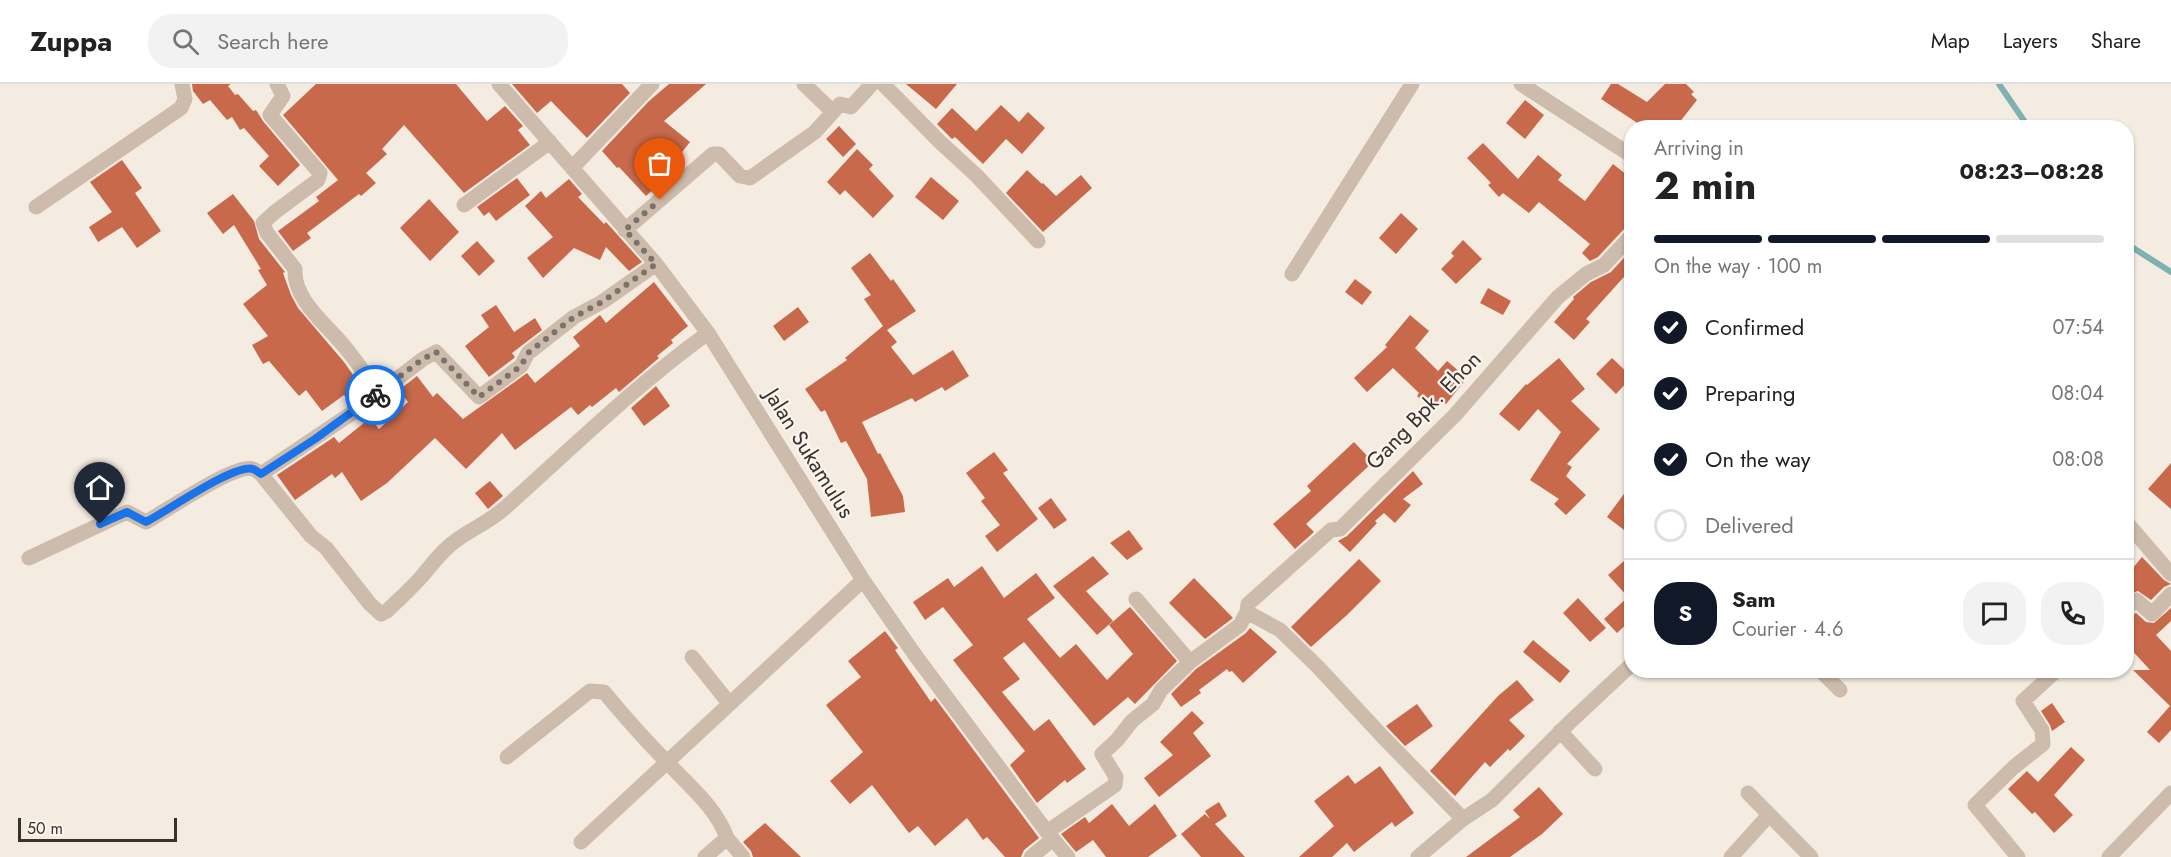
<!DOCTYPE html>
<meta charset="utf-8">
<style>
:root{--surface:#fff;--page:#f2f2f2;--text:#222;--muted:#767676;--line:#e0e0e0;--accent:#111827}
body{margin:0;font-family:Jost,sans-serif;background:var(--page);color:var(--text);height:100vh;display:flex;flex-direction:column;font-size:22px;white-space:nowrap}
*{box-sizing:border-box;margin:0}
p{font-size:20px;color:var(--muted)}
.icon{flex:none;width:33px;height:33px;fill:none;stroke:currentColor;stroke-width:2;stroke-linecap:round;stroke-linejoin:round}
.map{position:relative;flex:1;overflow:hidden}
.panel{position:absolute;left:1624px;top:36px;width:510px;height:558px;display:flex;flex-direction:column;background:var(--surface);border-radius:24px;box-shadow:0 2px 4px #0004}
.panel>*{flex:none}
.scale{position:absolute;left:18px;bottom:15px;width:159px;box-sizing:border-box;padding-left:6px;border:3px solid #3b302b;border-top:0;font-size:16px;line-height:21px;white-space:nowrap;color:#3b302b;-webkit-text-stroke:4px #fbf5ee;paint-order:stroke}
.pin{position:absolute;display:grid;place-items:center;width:51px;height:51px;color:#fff;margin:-62px -26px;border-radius:50% 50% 50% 0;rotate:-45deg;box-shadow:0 0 6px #0007}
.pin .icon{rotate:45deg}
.courier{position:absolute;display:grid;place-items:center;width:60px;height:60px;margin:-30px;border:4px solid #1a73e8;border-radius:50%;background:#fff;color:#222;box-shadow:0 2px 8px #0007}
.head em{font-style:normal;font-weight:700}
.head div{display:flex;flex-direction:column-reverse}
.head{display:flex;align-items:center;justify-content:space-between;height:102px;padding:0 30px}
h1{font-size:39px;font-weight:700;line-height:45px}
.bar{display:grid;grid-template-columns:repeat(4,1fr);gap:9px 6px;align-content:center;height:72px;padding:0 30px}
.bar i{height:8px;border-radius:4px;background:var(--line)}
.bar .active{background:var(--accent)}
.bar p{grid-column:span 4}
.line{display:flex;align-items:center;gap:15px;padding:0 30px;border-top:2px solid var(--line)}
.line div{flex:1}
.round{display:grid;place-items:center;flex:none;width:63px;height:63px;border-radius:24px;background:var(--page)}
ol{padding:0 30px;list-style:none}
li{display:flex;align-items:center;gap:18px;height:66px}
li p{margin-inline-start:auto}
li .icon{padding:6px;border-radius:50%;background:var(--accent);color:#fff;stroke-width:4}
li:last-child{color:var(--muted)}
li i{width:33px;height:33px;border:3px solid var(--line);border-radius:50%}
header{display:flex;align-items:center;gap:36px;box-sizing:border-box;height:84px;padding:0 30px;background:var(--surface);border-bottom:2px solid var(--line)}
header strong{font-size:28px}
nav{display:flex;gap:33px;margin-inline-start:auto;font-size:21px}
.search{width:420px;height:54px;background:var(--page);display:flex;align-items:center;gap:15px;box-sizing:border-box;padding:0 21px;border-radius:24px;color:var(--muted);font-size:22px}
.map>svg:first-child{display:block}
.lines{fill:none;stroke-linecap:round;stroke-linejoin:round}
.stream{stroke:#7fb0b2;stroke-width:6}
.building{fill:#c8694b}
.minor{stroke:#cdbbac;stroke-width:15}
.done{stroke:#7c716b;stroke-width:6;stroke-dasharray:0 10.8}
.route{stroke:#1a73e8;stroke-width:8}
.labels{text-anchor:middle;stroke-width:4.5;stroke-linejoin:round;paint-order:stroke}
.street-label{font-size:22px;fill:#3b302b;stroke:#fbf5ee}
</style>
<header>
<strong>Zuppa</strong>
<div class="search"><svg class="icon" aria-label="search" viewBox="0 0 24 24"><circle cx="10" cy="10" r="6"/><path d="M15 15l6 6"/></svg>Search here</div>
<nav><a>Map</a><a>Layers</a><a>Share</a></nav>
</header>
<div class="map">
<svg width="2171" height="773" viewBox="0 0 2171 773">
<rect width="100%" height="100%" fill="#f4ebe1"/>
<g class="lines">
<path class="stream" d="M1999 0 2029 44
M2127 160 2171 188"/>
</g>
<path class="building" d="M192 0H231L228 2 235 11 238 10 253 27 256 26 263 37 300 81 278 102 259 82 269 72 244 44 240 46 232 33 227 36 210 16 203 20 193 7Z
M316 0H456L487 37 505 22 523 42 518 46 530 61 464 109 404 41 382 65 387 70 366 89 376 99 361 112 359 110 307 149 311 154 293 167 278 147 319 117 316 113 338 96 283 31Z
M512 0H622L630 9 587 54 551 17 537 29Z
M669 0H706L664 37 690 58 662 93 664 95 646 112 619 83 617 84 602 67 649 17Z
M906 0H957L936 25Z
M1611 0H1618L1647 18 1665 0H1686L1694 8 1691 10 1697 16 1675 44H1645L1601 15Z
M1525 16 1544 31 1525 55 1506 39Z
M1001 21 1019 38 1028 28 1045 44 1022 70 1006 55 983 80 955 53 952 55 937 40 952 24 976 47Z
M839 42 856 60 843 73 826 55Z
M1483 59 1518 95 1538 71 1562 91 1558 96 1585 117 1613 80 1632 95V141L1625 144 1598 173 1590 177 1582 169 1590 160 1539 118 1529 129 1503 109 1499 113 1488 101 1491 99 1467 74Z
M857 65 873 81 869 85 894 112 873 134 845 106 840 111 827 98Z
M122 76 142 104 135 109 161 147 137 164 122 143 98 158 89 143 112 128 90 98Z
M1027 86 1042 100 1043 99 1056 112 1081 91 1092 104 1043 148 1006 109Z
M931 93 959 117 943 136 915 113Z
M517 94 530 111 496 137 489 128 484 132 477 123Z
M569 95 582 110 578 113 604 140 606 138 642 178 629 187 606 163 600 176 574 164 543 194 527 174 553 153 525 122 541 107 546 114Z
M233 110 254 137 259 155 285 188 283 189 291 211 298 224 344 278 363 305 348 316 344 311 322 327 306 306 299 312 269 277 263 280 252 261 268 252 243 220 267 201 258 186 261 185 234 141 223 150 207 129Z
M429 115 459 148 430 177 400 144Z
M1401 129 1418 145 1396 170 1379 154Z
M1463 156 1482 175 1456 200 1441 185 1454 172 1451 169Z
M477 157 495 177 479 192 461 172Z
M1632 165V184L1586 235 1590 238 1574 256 1554 238 1574 215 1573 213 1591 198 1611 188Z
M870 169 891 197 893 195 916 227 887 246 897 258 891 263 913 291 953 266 969 292 945 307 942 303 915 318 912 314 862 338 878 370 880 369 903 412 905 428 871 433 867 395 846 357 841 359 825 326 821 328 805 305 847 276 845 274 883 242 864 215 871 211 851 184Z
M1355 195 1372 208 1362 221 1345 208Z
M654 198 688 242 671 256 673 259 657 272 659 274 619 308 616 304 592 323 590 321 578 331 571 323 515 366 502 349 466 385 435 354 387 399 361 417 342 388 335 394 332 390 295 416 277 391 334 353 339 359 370 334 379 345 408 318 399 306 417 292 433 313 437 309 463 335 527 289 535 299 580 262 573 253 600 231 606 239Z
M1488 204 1511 217 1503 231 1480 219Z
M496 221 514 248 535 234 542 246 512 269 515 273 513 275 489 293 465 262 489 243 481 231Z
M798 223 809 238 784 257 773 242Z
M1410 231 1429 247 1415 264 1438 287 1447 277 1467 294 1446 320 1441 315 1431 325 1417 312 1419 309 1393 284 1367 308 1354 294 1387 263 1385 261Z
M1559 274 1585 305 1571 317 1600 345 1567 380 1572 383 1566 392 1586 411 1566 431 1554 420 1559 415 1530 396 1561 348 1538 325 1519 347 1499 330 1526 300 1527 301Z
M1612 274 1632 293 1616 310 1596 290Z
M656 302 670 322 644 342 631 324Z
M1354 358 1373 378 1306 440 1314 448 1295 465 1273 440 1311 407 1307 402Z
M994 368 1008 386 1003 389 1038 435 997 468 985 452 1000 441 981 417 985 414 966 389Z
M2171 379V425L2148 405Z
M1413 387 1423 400 1403 415 1411 421 1395 439 1384 429 1375 437 1377 439 1350 468 1338 457 1347 452Z
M490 397 503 412 488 425 475 409Z
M1632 399V452L1607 433Z
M1051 414 1067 436 1054 445 1038 424Z
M1129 446 1143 465 1127 476 1110 459Z
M1632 470V535L1617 549 1604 535 1628 513 1608 491Z
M1093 472 1109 490 1086 507 1113 537 1097 551 1053 502Z
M2142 473 2164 496 2171 500 2164 503 2151 516 2138 507 2127 511V491Z
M1359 475 1381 497 1347 531 1311 563 1291 543Z
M982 482 1004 514 1036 489 1055 514 1027 535 1060 574 1076 560 1107 596 1133 570 1109 541 1130 523 1177 577 1135 620 1128 613 1094 642 1024 558 1003 574 1020 595 1002 608 1034 647 1049 635 1086 685 1067 699 1065 696 1037 719 1010 681 1025 667 953 576 973 561 943 523 925 536 913 518 948 494 954 503Z
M1194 494 1233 534 1205 555 1169 519Z
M1578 514 1606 544 1590 558 1563 529Z
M2171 524V537L2156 551 2171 567V646L2159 659 2147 648 2170 622 2133 586H2150L2127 561V533L2136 529 2146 538 2154 539Z
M1250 544 1277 568 1243 599 1232 587 1229 588 1227 585 1199 606 1201 609 1181 623 1171 610 1196 585 1246 549Z
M885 547 898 564 895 566 931 618 935 614 1039 754 1024 766 1021 773H1005L987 753 983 756 967 734 935 762 918 742 909 749 872 701 850 720 830 697 863 668 826 621 861 593 848 577Z
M1533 556 1570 587 1560 599 1523 568Z
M1517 596 1534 616 1509 636 1525 652 1510 667 1508 665 1490 683 1485 678 1455 712 1430 687 1498 612Z
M2052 619 2065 638 2052 647 2050 641 2041 627Z
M1417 620 1433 642 1405 662 1386 642Z
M1192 627 1204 639 1193 649 1211 672 1159 713 1144 694 1173 671 1160 658Z
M2071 663 2085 676 2054 711 2073 731 2054 749 2035 728 2032 730 2008 705 2027 687 2038 698Z
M1380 682 1414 729 1395 743 1392 738 1354 768 1347 759 1332 773H1299L1334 742 1314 717 1348 691 1355 700Z
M1539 703 1563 730 1542 750 1510 773H1466L1520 733 1513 726Z
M1219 718 1227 732 1215 740 1245 773H1201L1181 750 1205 730 1210 735 1205 727Z
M1112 720 1129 742 1155 720 1177 752 1148 773H1106L1093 756 1076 768 1061 750 1085 733 1089 739Z
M765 739 801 773H753L751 767 743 758Z"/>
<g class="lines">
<path class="minor" d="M277 0 283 12 270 31 320 89 318 96 275 128 263 139 267 149 295 185C293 217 330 243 348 267 359 280 368 295 378 309
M499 0 656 180 708 249 863 496 915 571 1047 748 1068 773
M804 0 833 28
M883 0 940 58 977 92 1038 157
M1521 0 1632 72
M572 84 652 0
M464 121 550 58
M36 123 181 24 185 15 182 0
M625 146 713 70H719L740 92 750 94 815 48 840 20 851 23 872 0
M1292 190 1412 0
M261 390 355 327 423 275 436 268 479 313 521 282 528 269 574 233 602 218 656 180
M2127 439 2171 490
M29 474 127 428 146 438C166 427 235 379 253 385 256 386 258 388 261 390L311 452 326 464 370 520 381 530 387 527C399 515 412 504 423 491 434 478 443 465 458 455 474 444 492 436 507 422 573 363 636 301 708 249
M1136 515 1190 578
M2127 523 2136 516 2152 530 2171 510
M1247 528 1248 520 1331 446 1340 445 1455 331 1558 213 1586 190 1604 181 1632 151
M692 573 729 619
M1820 586 1840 606
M1560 647 1595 685
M507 673 590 607 604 608C624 632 645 656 667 678 689 702 716 723 727 754L705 773
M1748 709 1811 773
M1047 748 1115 701 1116 693 1102 670 1117 656 1132 637 1153 620 1161 606 1190 578 1240 541 1247 528 1280 546 1319 584 1383 653 1463 735
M727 754 743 773
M581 758 863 496
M1031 773 1053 755
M1418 773 1463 735 1492 716 1570 638 1632 580
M1731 773 1769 731
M2018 773 1975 721 2014 683 2043 660 2042 646 2023 617 2057 586
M2109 773 2171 709"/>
</g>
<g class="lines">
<path class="done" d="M375 311 423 275 436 268 479 313 521 282 528 269 574 233 602 218 656 180 625 146 660 116"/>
<path class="route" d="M100 440 127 428 146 438C166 428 235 379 253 385 256 386 258 388 261 390L315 355 375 311"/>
</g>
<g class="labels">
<g class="street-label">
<text transform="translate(1423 326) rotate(-46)" y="8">Gang Bpk. Ehon</text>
<text transform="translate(810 369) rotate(58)" y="8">Jalan Sukamulus</text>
</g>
</g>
</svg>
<div class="scale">50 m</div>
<div class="pin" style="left:660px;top:116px;background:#ea580c"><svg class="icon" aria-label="bag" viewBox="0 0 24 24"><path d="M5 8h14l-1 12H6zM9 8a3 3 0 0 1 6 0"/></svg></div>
<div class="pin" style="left:100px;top:440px;background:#1f2937"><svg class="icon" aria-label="home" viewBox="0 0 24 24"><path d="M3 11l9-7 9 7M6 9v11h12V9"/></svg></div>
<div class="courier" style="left:375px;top:311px"><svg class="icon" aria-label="bike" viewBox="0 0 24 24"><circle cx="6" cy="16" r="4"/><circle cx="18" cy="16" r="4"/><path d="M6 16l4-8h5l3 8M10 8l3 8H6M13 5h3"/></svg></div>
<section class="panel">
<div class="head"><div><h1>2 min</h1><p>Arriving in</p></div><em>08:23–08:28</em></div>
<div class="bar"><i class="active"></i><i class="active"></i><i class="active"></i><i></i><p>On the way · 100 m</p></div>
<ol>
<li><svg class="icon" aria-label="check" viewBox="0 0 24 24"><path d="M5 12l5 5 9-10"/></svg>Confirmed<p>07:54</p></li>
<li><svg class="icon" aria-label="check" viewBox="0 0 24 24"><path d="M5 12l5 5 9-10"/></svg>Preparing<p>08:04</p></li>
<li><svg class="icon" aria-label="check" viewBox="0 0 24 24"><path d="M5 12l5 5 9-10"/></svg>On the way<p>08:08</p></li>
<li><i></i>Delivered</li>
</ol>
<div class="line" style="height:108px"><b class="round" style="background:var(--accent);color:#fff">S</b><div><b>Sam</b><p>Courier · 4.6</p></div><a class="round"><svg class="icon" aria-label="chat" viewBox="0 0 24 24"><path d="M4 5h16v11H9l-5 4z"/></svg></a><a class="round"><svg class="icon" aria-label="phone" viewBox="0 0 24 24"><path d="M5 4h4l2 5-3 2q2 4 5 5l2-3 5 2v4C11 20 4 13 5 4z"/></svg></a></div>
</section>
</div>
